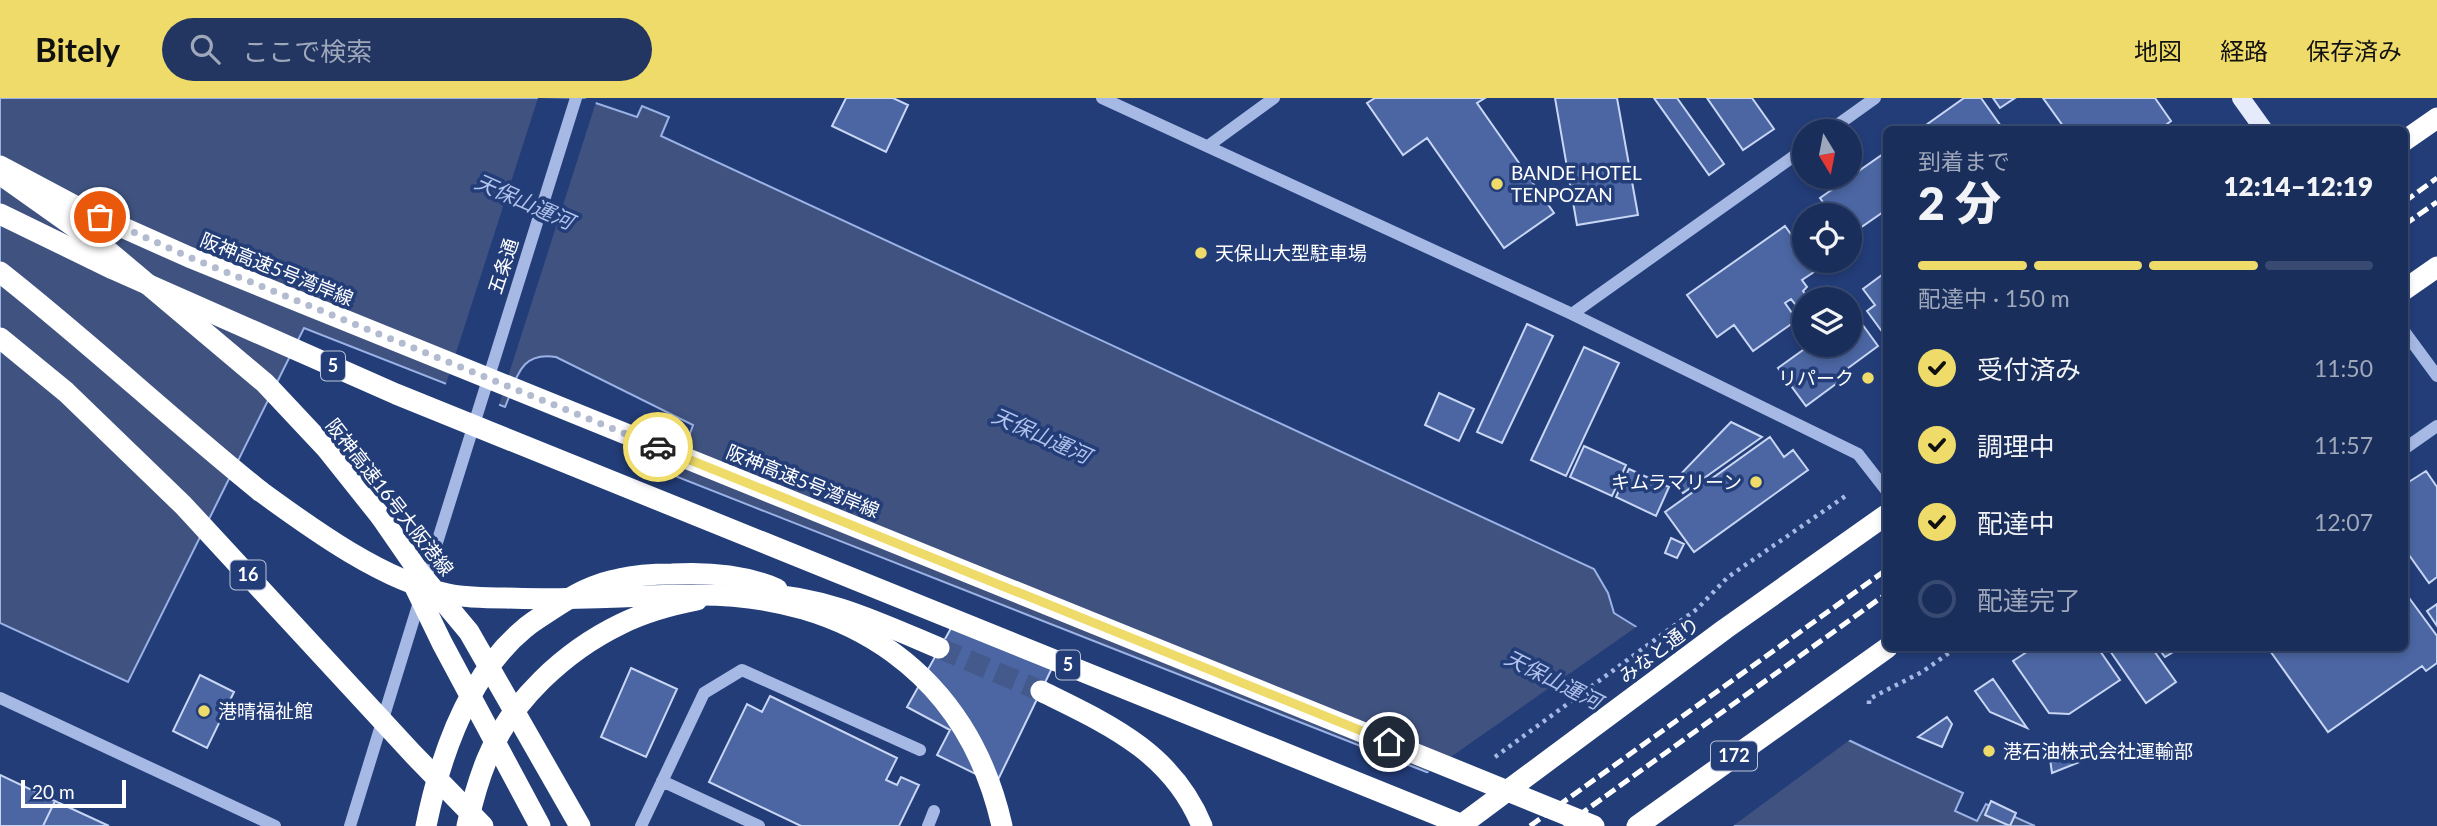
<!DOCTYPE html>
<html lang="ja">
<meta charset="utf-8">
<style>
:root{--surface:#1a2e5b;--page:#233661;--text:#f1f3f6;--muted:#9fa8bb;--line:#384a71;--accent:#efdb69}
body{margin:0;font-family:Lato,"Noto Sans JP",sans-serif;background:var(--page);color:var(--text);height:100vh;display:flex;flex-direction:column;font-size:26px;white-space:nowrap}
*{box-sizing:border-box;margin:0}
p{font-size:23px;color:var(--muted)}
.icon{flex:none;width:38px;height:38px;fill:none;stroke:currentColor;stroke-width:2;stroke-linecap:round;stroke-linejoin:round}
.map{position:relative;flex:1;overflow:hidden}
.details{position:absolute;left:1883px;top:28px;width:525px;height:525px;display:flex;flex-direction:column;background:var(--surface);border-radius:10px;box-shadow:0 4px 10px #0003,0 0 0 2px var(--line)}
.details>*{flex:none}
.needle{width:46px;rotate:170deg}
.tools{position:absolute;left:1792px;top:21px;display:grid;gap:14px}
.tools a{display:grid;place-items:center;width:70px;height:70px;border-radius:50%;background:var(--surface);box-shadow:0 4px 10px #0003,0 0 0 2px var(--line);font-size:35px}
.scale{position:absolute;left:21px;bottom:18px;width:105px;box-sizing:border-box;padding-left:7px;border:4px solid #fff;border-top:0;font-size:19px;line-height:24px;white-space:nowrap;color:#fff;-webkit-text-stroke:5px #233d79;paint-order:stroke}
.pin{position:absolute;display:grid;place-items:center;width:60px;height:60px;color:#fff;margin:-30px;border:4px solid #fff;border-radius:50%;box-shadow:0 2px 7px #0007}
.courier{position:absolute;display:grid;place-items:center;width:70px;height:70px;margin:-35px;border:5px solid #efdb69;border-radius:50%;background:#fff;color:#222;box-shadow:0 2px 9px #0007}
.head em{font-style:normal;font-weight:800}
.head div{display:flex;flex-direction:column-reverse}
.head{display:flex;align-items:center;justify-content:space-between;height:119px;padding:0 35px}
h1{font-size:46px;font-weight:800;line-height:52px}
.bar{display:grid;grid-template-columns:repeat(4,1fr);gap:10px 7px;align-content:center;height:84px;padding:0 35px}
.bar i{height:9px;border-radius:5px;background:var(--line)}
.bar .current{background:var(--accent)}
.bar p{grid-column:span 4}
ol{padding:0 35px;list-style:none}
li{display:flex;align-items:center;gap:21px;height:77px}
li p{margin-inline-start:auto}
li .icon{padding:7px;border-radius:50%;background:var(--accent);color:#111;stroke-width:4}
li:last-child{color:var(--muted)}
li i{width:38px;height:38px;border:4px solid var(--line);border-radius:50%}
header{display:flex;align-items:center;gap:42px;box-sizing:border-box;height:98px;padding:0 35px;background:var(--accent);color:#111}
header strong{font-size:33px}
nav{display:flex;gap:38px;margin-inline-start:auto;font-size:24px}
.search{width:490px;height:63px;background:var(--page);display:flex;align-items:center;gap:18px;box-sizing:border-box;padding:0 24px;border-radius:38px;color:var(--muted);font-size:26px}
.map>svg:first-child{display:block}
.water{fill:#405380;stroke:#9ab2e5;stroke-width:2}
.pier{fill:#233d79}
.building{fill:#4b66a3;stroke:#c8d6f4;stroke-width:2}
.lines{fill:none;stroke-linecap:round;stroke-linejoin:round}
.highway-tunnel{stroke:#445a8d;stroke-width:21;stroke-dasharray:21 10;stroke-linecap:butt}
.path{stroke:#a6b9e4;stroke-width:4.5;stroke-dasharray:3.5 5;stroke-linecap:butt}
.minor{stroke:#a6b9e4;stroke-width:12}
.major{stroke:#e6ebfc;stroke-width:18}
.highway{stroke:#fff;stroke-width:21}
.rail{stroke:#fff;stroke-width:5;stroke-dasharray:12 5;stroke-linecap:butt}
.highway-bridge{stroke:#fff;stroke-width:21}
.done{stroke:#b2bbd0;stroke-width:7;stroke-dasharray:0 12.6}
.route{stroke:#efdb69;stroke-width:9}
.poi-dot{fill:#efdb69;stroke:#233d79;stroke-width:2.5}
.labels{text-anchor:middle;stroke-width:7;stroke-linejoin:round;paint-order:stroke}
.shield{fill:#233d79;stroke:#bdc5d7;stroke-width:2}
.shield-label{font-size:18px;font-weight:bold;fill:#fff}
.poi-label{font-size:19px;fill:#fff;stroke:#233d79;text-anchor:start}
.street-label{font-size:19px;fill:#fff;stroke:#233d79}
.water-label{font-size:21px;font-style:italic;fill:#b1c3ec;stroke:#233d79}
</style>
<header>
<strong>Bitely</strong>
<div class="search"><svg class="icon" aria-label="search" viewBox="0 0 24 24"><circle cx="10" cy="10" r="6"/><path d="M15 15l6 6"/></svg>ここで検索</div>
<nav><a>地図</a><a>経路</a><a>保存済み</a></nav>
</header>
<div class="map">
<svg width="2437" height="728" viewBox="0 0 2437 728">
<rect width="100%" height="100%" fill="#233d79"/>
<path class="water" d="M0 0H581L637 19 642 8 669 19 661 38 1594 471 1608 495 1614 515C1725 585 1843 641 1963 695L1955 713 1977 723 1986 706 2035 728H1577L1429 675 675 378 693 327 556 259C519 253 517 281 505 309L304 230 128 584 0 525Z"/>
<path class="pier" d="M538 0 597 1 498 310 445 289Z
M1639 527 1681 553 1851 641 1733 728H1566L1425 677Z"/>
<path class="building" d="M846 0H893L908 7 886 54 832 28Z
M1375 0H1485L1477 5 1554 115 1504 150 1427 40 1403 57 1367 5Z
M1555 0H1617L1638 117 1577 127Z
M1654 0H1677L1724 66 1709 77Z
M1707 0H1752L1774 31 1743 52Z
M1964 0H1981L2003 31 1919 32Z
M1993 0H2015L2000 10Z
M2043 0H2155L2171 23 2159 32H2066Z
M1886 54V112L1850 137V117H1832L1820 100Z
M1785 128 1804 154V163H1810L1817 172 1802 182 1807 189 1803 193 1809 201H1804V217L1791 201 1785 205 1797 222 1753 253 1734 227 1717 239 1687 197Z
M1886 174V239L1867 213 1875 207 1863 191Z
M1854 215 1878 248 1840 276 1844 280 1806 308 1778 270 1810 247H1850V218Z
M1527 226 1553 238 1502 345 1477 334Z
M1584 249 1619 265 1566 378 1531 362Z
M1439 295 1474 311 1459 343 1425 327Z
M1731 324 1762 339 1683 395 1674 383Z
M1770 339 1784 359 1793 352 1808 372 1694 454 1665 414Z
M1584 348 1626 367 1612 398 1570 379Z
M1629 371 1669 389 1656 418 1616 399Z
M2426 373 2437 389V479L2429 485 2404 450V387Z
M1671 440 1684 446 1677 460 1665 455Z
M2404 493 2437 538V565L2426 573 2422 568 2328 634 2268 550H2404Z
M2437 506V528L2427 513Z
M955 523 1053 568 996 686 937 657 950 632 907 609Z
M2033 550H2098L2120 582 2069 616 2049 615 2013 563Z
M2108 550H2152L2176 584 2146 605Z
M2158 550H2180L2165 559Z
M631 570 677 591 646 659 601 639Z
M200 577 234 594 207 650 173 633Z
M1993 581 2027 630 1990 614 1975 593Z
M770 598 897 660 886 682 897 687 901 679 919 687 899 728H801L709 684 747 606 762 614Z
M1947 619 1952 626 1942 649 1918 639Z
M2048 647 2082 663 2052 675Z
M0 677 55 703 43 728H0Z
M55 703 109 728H43Z
M1991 703 2016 715 2010 728 1985 717Z"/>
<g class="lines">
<path class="highway-tunnel" d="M939 550 1041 593"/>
<path class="path" d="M1869 606V601L1922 574 1956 550
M1495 659 1697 511 1728 479 1847 397"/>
<path class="minor" d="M1102 0 1572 216 1858 356 1886 392
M1829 33 1875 0
M1208 48 1274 0
M1572 216 1804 51
M2404 233 2437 278
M2404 351 2437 328
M425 483 576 0
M0 600 275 728
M662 683 759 728
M350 728 420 501
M641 728 704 595 742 572 920 652
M928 728 934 713"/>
<path class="major" d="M2241 0 2264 32"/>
<path class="highway" d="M2404 43 2437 20
M0 76 107 152 265 285 326 350 381 419
M0 174C89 244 172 322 260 393
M2404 192 2437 169
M757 496C822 497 880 525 939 550
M1041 593C1108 626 1172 654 1202 728
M426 728C440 659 468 577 525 530 533 523 542 518 551 512 572 498 594 485 619 481 636 477 654 476 672 476 706 474 745 477 777 491
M467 728C472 705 478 683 487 661 511 603 565 553 621 526 645 514 671 507 697 502
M1460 728 1725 531 1886 417
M1637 728 1887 550"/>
<path class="rail" d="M2404 104 2437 80
M2404 127 2437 104
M1530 728 1886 472
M1564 728 1886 496"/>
<path class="highway-bridge" d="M0 68 77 109 189 159 1594 728
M0 116 113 171 396 296 1465 728
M0 240 66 294 183 407 413 656 483 728
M260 393C312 431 385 484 448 496 467 500 488 500 506 500 570 503 633 497 697 497 849 496 968 576 1002 728
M381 419 419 474 469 534 580 728
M411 481 442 545 540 728"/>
</g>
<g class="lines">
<path class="done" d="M100 119 189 159 658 349"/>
<path class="route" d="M658 349 1389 644"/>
</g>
<g class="poi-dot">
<circle cx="1497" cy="86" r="7"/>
<circle cx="1201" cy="155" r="7"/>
<circle cx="1868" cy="280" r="7"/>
<circle cx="1756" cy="384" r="7"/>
<circle cx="204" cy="613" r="7"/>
<circle cx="1989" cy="653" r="7"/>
</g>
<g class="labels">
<g class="shield">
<rect x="321" y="253.5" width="24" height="29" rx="5"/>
<rect x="230.5" y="462.5" width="35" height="29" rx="5"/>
<rect x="1056" y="552.5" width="24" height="29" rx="5"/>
<rect x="1711" y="643.5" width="46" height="29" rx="5"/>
</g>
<g class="shield-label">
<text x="333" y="274">5</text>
<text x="248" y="483">16</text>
<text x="1068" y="573">5</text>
<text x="1734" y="664">172</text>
</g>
<g class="poi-label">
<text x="1511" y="82">BANDE HOTEL<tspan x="1511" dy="22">TENPOZAN</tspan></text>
<text x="1215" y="162">天保山大型駐車場</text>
<text x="1854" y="287" text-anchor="end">リパーク</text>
<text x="1742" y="391" text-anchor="end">キムラマリーン</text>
<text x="218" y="620">港晴福祉館</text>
<text x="2003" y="660">港石油株式会社運輸部</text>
</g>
<g class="street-label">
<text transform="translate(503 168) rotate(-72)" y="7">五条通</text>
<text transform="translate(277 171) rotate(22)" y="7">阪神高速5号湾岸線</text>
<text transform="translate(803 383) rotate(22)" y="7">阪神高速5号湾岸線</text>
<text transform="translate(390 399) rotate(52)" y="7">阪神高速16号大阪港線</text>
<text transform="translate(1659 552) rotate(-37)" y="7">みなと通り</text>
</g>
<g class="water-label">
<text transform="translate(524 104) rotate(24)" y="7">天保山運河</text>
<text transform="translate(1041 338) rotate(24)" y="7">天保山運河</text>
<text transform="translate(1553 582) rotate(27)" y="7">天保山運河</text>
</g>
</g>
</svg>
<div class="tools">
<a><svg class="needle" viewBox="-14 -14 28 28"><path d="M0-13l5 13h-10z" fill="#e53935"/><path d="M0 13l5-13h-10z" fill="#9fa8bb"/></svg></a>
<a><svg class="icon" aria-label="locate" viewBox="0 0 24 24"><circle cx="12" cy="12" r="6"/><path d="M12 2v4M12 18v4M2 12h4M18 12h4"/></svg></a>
<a><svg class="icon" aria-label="layers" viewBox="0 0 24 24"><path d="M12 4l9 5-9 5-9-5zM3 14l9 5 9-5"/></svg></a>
</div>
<div class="scale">20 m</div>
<div class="pin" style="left:100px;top:119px;background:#ea580c"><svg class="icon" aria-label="bag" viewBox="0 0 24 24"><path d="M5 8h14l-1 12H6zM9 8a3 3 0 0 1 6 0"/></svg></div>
<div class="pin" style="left:1389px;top:644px;background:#1f2937"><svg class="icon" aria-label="home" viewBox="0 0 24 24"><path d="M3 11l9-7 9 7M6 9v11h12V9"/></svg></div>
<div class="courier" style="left:658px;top:349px"><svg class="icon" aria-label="car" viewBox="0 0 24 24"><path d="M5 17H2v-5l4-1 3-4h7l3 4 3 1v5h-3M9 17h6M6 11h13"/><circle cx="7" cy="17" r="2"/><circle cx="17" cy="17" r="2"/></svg></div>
<section class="details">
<div class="head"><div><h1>2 分</h1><p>到着まで</p></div><em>12:14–12:19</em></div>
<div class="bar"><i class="current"></i><i class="current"></i><i class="current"></i><i></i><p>配達中 · 150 m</p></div>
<ol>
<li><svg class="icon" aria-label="check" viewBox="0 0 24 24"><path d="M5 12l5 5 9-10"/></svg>受付済み<p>11:50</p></li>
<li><svg class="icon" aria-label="check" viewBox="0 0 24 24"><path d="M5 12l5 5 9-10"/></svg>調理中<p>11:57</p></li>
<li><svg class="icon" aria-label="check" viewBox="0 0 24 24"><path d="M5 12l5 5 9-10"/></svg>配達中<p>12:07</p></li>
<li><i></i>配達完了</li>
</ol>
</section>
</div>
